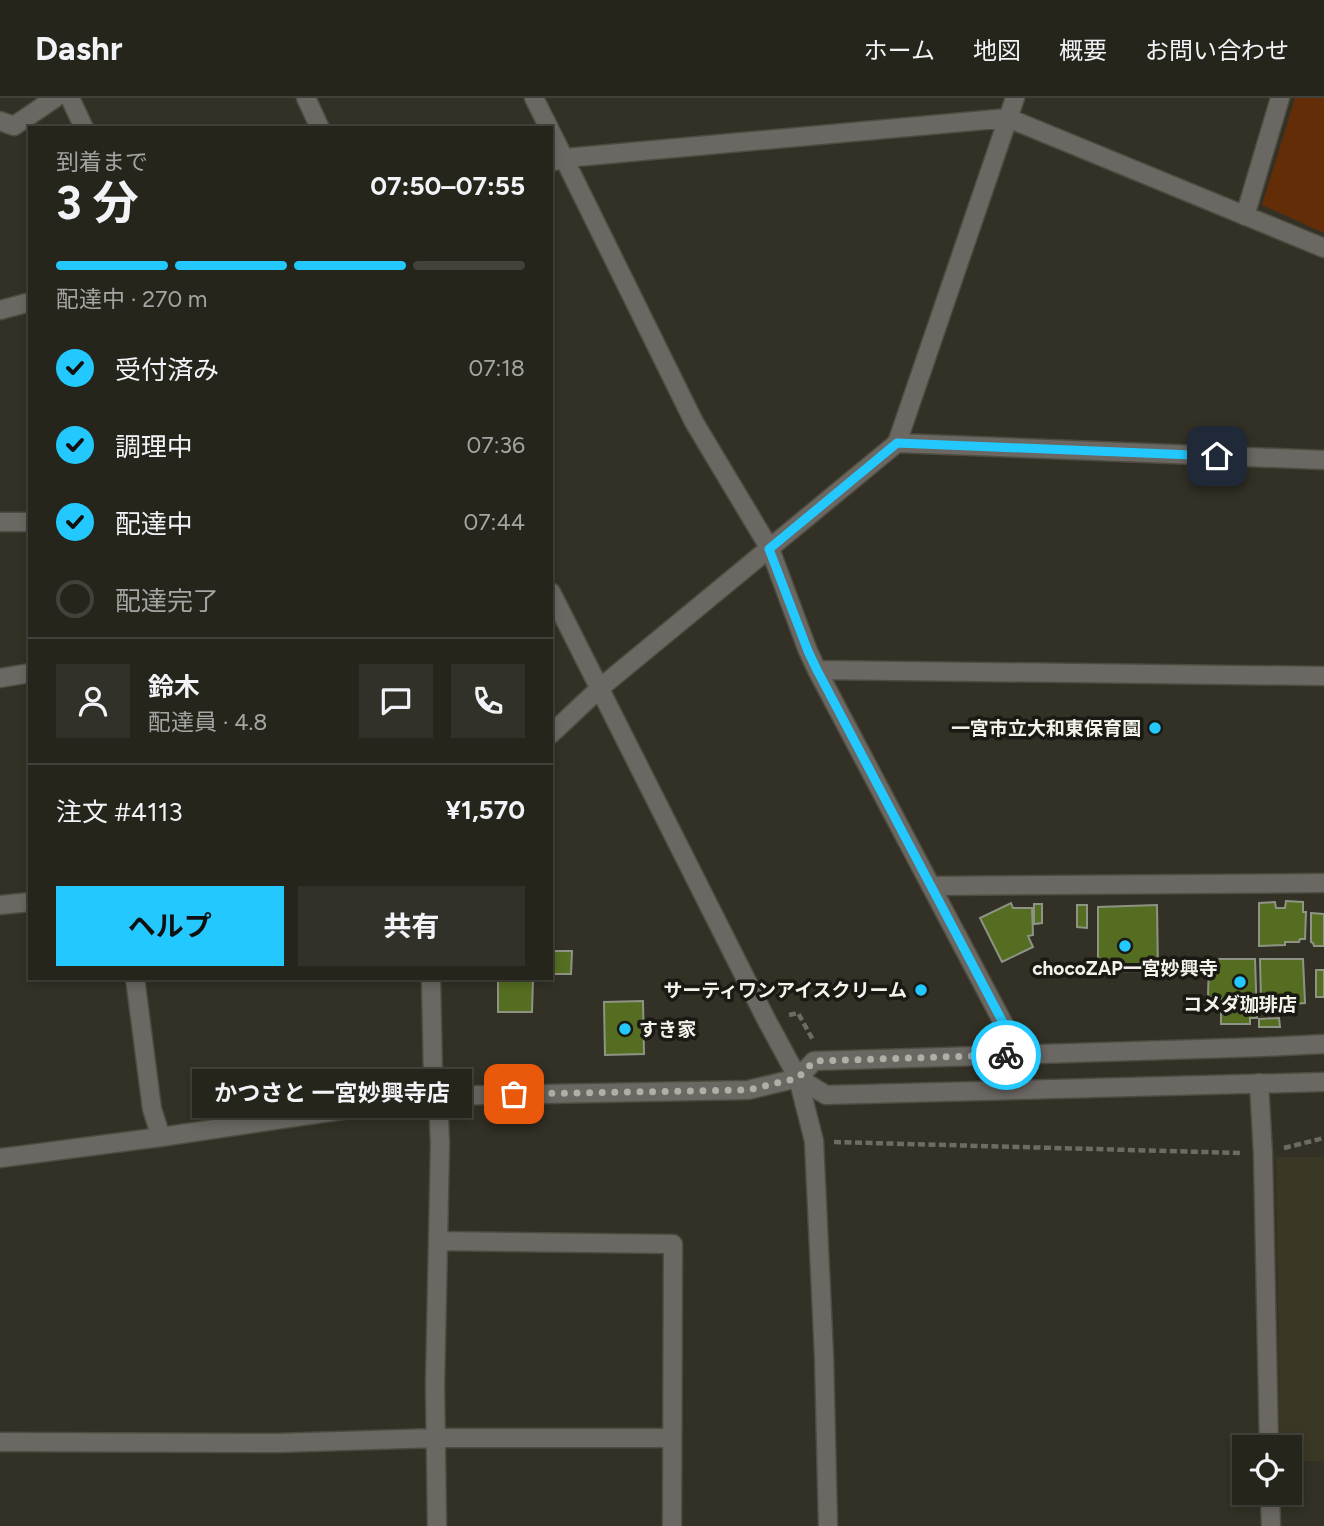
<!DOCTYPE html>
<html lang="ja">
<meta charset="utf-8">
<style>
:root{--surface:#26251c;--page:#323129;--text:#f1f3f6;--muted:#a4a5a3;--line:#42423b;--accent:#23c9fe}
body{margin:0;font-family:Figtree,"Noto Sans JP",sans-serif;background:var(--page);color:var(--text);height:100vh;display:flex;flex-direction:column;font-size:26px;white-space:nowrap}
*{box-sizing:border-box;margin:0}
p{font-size:23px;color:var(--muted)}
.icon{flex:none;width:38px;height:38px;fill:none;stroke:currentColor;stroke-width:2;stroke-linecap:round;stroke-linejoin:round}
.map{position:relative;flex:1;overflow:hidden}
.drawer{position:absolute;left:28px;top:28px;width:525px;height:854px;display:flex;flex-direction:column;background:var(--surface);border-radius:0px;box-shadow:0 4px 10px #0003,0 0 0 2px var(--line)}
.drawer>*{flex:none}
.buttons{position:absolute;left:1232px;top:1337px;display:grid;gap:14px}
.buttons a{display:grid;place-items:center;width:70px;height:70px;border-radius:0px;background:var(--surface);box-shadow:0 4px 10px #0003,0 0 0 2px var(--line);font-size:35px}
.pin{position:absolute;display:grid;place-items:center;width:60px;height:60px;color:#fff;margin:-30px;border-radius:14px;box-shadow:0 4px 10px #0006}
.courier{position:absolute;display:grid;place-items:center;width:70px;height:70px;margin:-35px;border:5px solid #23c9fe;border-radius:50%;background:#fff;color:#222;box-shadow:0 2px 9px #0007}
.bubble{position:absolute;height:49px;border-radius:0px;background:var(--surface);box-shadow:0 4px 10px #0003,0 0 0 2px var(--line);font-size:23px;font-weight:700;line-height:49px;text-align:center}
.overview em{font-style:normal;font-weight:700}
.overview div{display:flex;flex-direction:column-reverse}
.overview{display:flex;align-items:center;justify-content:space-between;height:119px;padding:0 28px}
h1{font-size:46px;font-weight:700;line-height:52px}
.bar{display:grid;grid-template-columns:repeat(4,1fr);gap:10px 7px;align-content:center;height:84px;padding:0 28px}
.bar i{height:9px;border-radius:5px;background:var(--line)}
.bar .current{background:var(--accent)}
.bar p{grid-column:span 4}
.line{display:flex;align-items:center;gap:18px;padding:0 28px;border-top:2px solid var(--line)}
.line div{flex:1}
.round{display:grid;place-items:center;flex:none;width:74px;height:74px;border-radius:0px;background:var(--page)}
ol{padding:0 28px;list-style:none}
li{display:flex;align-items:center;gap:21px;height:77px}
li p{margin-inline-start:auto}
li .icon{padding:7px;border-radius:50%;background:var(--accent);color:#111;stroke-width:4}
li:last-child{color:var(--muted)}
li i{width:38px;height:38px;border:4px solid var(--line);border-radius:50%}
.action{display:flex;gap:14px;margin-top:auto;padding:14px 28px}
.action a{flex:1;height:80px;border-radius:0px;background:var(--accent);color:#111;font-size:28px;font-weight:700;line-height:80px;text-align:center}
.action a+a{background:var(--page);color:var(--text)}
header{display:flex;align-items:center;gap:42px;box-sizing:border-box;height:98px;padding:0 35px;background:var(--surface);border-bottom:2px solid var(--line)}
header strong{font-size:33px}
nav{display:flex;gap:38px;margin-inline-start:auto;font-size:24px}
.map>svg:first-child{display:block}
.built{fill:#3a3724}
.green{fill:#632d08}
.building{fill:#556d20;stroke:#8e9485;stroke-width:2}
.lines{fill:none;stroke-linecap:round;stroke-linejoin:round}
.minor-casing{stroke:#4e4c41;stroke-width:21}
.path{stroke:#6d6c61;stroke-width:4.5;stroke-dasharray:7 3.5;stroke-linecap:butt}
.minor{stroke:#6b6762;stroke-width:18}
.done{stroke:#b0afa6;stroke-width:7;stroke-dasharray:0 12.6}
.route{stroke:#23c9fe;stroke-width:9}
.poi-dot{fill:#23c9fe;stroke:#1a1913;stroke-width:2.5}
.labels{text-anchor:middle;stroke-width:7;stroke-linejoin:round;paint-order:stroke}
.poi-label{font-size:19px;font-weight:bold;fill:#f4f3eb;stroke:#1a1913;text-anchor:end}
</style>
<header>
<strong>Dashr</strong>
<nav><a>ホーム</a><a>地図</a><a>概要</a><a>お問い合わせ</a></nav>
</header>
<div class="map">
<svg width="1324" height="1428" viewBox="0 0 1324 1428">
<rect width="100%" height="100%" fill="#333125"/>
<path class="built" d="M1276 1059H1324V1363H1290V1349H1280Z"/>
<path class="green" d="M1295 0H1324V135L1262 107Z"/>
<path class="building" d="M1286 803 1303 804V814H1306L1305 841H1300L1299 844H1285V847L1259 848V805L1275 804 1276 810H1285Z
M1011 805 1013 810H1032L1033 837 1028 838 1033 849 1002 864 980 820Z
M1034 806H1042V825L1034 826Z
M1077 807H1087V830L1077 829Z
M1157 807 1158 873 1098 874V809Z
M1311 815 1324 816V848H1314L1313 845 1311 844Z
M551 853H572L571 876H551Z
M1209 861H1255L1257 920H1250V926H1221V900L1208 899Z
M1260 861H1303L1305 905 1293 906 1292 903H1261Z
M1316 872H1324V899H1316Z
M498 880H533L532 914H498Z
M643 903 644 956 605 957 604 904Z
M1279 920 1280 929H1259V921Z"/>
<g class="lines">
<defs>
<path id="minor" d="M70 0 84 30
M306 0 320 30
M534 0 549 30
M0 23 14 28 55 0
M551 34 694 324 770 451 808 553 817 572 1008 934 1016 956
M551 64 565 60 1008 20 1324 150
M1245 118 1280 0
M0 212 30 204
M897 345 1324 362
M0 424H30
M551 494 766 921 798 980 814 1043 824 1258 828 1428
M817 572 1324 578
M0 580 30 575
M551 636 600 590 897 345 1015 0
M931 788 1324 785
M0 807 30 804
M135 880 152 1011 161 1039
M431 880 433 977 438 998 440 1046 435 1288 437 1428
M798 980 826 997 1324 984
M1259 985 1263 1056 1269 1349
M0 1060 161 1039 438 998 748 992 798 980 814 963 1263 949 1324 946
M438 1143 673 1146 672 1428
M0 1344 278 1345 436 1340H672
M1270 1395 1271 1428"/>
</defs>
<use href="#minor" class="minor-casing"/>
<path class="path" d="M789 917 798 915 813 942
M834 1044 1241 1055
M1284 1050 1324 1040"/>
<use href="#minor" class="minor"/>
</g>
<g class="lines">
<path class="done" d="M514 996 748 992 798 980 814 963 1006 957"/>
<path class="route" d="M1006 957 1016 956 1008 934 817 572 808 553 769 451 897 345 1217 358"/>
</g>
<g class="poi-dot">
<circle cx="1155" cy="630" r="7"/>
<circle cx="1125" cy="848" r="7"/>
<circle cx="1240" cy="884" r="7"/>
<circle cx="921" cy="892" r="7"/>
<circle cx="625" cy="931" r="7"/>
</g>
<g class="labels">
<g class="poi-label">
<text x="1141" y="637">一宮市立大和東保育園</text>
<text x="1125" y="877" text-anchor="middle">chocoZAP一宮妙興寺</text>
<text x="907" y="899">サーティワンアイスクリーム</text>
<text x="1240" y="913" text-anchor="middle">コメダ珈琲店</text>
<text x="639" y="938" text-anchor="start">すき家</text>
</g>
</g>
</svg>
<div class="buttons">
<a><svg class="icon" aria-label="locate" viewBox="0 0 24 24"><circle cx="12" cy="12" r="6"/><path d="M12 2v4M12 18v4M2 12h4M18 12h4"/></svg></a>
</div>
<div class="pin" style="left:514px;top:996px;background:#ea580c"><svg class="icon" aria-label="bag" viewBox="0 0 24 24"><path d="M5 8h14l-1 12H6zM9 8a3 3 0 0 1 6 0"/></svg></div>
<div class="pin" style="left:1217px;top:358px;background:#1f2937"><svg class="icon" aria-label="home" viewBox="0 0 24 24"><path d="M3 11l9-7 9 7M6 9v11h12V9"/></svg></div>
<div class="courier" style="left:1006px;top:957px"><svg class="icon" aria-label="bike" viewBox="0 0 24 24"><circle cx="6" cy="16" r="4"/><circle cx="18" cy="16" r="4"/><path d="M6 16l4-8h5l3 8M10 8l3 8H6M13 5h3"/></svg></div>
<div class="bubble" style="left:192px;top:971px;width:280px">かつさと 一宮妙興寺店</div>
<section class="drawer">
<div class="overview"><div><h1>3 分</h1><p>到着まで</p></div><em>07:50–07:55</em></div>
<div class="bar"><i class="current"></i><i class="current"></i><i class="current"></i><i></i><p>配達中 · 270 m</p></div>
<ol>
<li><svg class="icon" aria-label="check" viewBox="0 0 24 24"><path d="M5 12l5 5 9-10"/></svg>受付済み<p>07:18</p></li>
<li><svg class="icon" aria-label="check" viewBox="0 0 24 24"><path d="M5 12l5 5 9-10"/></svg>調理中<p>07:36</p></li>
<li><svg class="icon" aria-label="check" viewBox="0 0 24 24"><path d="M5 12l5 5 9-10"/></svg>配達中<p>07:44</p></li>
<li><i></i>配達完了</li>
</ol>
<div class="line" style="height:126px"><a class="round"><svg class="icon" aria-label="person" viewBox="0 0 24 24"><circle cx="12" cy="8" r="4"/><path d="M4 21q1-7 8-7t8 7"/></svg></a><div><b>鈴木</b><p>配達員 · 4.8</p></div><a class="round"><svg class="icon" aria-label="chat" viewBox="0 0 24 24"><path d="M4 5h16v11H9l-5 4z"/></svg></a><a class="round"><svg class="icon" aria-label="phone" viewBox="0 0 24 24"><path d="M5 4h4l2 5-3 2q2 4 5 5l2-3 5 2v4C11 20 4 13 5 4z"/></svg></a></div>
<div class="line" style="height:91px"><div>注文 #4113</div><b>¥1,570</b></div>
<div class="action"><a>ヘルプ</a><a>共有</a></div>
</section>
</div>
